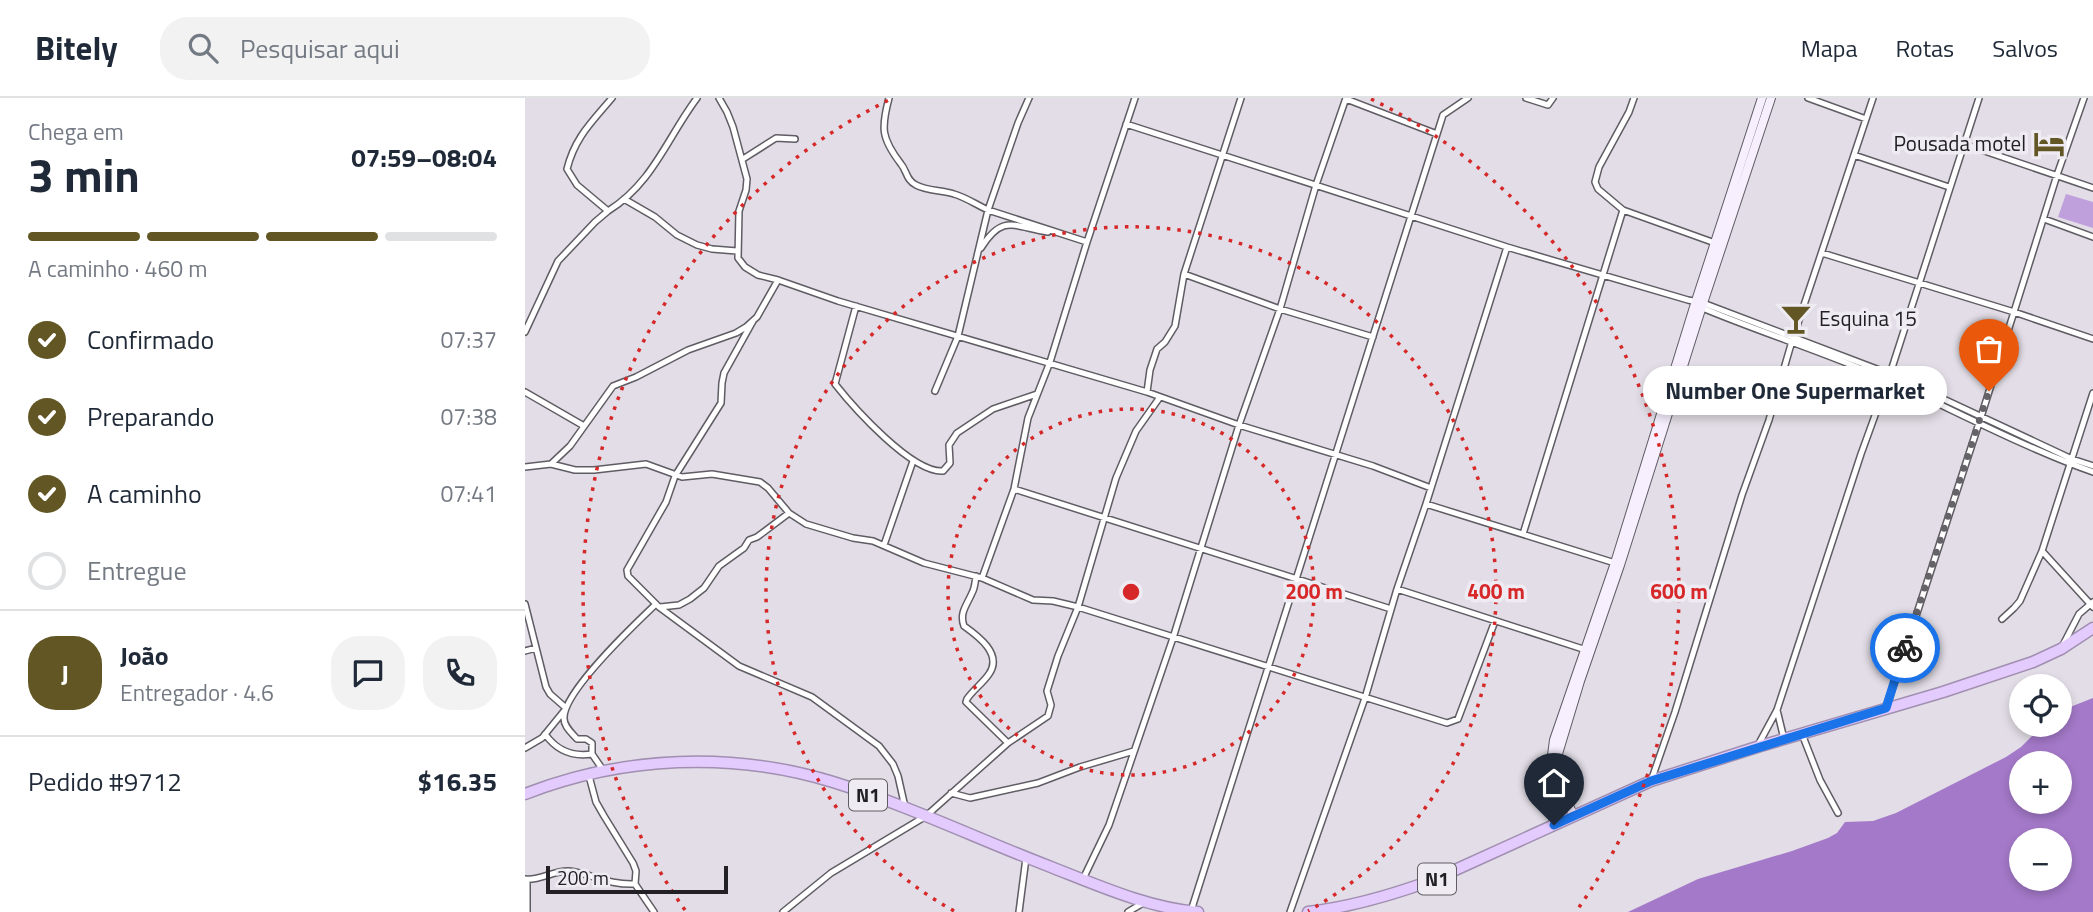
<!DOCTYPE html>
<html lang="pt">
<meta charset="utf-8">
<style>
:root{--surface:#fff;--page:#f2f2f3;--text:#1f2937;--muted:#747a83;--line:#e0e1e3;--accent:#625724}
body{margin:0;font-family:"Titillium Web",sans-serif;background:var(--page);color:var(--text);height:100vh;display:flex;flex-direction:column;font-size:26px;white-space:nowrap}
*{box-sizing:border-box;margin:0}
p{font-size:23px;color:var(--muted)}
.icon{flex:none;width:38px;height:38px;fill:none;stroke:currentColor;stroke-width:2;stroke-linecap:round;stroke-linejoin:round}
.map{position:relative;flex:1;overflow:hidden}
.sheet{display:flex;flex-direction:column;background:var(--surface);width:525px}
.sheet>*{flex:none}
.tools{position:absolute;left:1484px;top:576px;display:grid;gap:14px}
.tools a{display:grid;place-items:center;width:63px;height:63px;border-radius:50%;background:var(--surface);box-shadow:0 4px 10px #0003;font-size:35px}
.scale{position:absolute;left:21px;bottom:18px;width:182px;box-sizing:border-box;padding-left:7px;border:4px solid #222024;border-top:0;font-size:19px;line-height:24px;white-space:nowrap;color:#222024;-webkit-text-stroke:5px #efebf3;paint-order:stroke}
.pin{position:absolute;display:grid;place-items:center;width:60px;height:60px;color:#fff;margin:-72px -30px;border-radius:50% 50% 50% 0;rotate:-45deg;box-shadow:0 0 7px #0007}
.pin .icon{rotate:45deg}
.courier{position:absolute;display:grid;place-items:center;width:70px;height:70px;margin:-35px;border:5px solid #1a73e8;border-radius:50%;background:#fff;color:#222;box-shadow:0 2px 9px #0007}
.bubble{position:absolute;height:49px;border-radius:24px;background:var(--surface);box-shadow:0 4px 10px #0003;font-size:23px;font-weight:700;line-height:49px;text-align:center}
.overview em{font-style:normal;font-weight:700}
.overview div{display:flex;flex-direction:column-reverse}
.overview{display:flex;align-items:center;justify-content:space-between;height:119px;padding:0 28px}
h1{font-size:46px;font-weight:700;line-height:52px}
.bar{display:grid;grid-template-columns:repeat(4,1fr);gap:10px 7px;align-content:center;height:84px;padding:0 28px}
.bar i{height:9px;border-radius:5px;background:var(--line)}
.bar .current{background:var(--accent)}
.bar p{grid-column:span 4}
.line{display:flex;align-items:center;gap:18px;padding:0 28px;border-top:2px solid var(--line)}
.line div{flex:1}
.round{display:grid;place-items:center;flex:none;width:74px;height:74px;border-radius:28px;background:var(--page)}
ol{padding:0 28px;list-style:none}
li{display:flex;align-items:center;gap:21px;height:77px}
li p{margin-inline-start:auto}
li .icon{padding:7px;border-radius:50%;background:var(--accent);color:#fff;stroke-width:4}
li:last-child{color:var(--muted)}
li i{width:38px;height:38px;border:4px solid var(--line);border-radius:50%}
header{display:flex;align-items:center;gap:42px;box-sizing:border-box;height:98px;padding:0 35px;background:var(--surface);border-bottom:2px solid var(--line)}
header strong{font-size:33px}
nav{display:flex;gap:38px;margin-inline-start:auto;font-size:24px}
.search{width:490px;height:63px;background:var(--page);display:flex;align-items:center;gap:18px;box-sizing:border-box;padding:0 24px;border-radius:28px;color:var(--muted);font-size:26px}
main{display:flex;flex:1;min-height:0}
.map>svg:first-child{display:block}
.green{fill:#bfa0dc}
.water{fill:#a479c9;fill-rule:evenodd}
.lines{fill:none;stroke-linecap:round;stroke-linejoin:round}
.street-casing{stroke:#5f5c63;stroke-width:8}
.secondary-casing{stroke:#5f5c63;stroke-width:10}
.highway-casing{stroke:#a08fb1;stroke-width:13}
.street{stroke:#fff;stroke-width:5}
.secondary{stroke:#f7effe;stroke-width:8}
.highway{stroke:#e4cbfd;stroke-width:10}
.done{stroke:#656268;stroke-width:7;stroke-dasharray:0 12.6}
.route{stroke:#1a73e8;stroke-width:9}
.ring{fill:none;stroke:#d62828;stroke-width:3.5;stroke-dasharray:3.5 7}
.labels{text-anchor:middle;stroke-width:7;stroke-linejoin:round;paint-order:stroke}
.shield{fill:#efebf3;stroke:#605d62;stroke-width:2}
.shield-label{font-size:19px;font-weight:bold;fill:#222024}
.poi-label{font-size:21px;fill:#222024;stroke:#efebf3;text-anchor:end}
.centre{fill:#d62828;stroke:#efebf3;stroke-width:3.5}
.ring-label{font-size:21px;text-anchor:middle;font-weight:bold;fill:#d62828;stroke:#efebf3;stroke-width:7;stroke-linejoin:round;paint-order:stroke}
</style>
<header>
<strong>Bitely</strong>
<div class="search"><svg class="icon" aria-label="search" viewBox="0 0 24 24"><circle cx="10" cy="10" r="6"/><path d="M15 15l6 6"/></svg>Pesquisar aqui</div>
<nav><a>Mapa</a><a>Rotas</a><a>Salvos</a></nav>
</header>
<main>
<section class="sheet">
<div class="overview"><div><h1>3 min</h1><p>Chega em</p></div><em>07:59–08:04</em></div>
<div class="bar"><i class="current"></i><i class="current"></i><i class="current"></i><i></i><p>A caminho · 460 m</p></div>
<ol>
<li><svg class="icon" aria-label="check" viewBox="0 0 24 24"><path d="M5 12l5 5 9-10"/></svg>Confirmado<p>07:37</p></li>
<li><svg class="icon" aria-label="check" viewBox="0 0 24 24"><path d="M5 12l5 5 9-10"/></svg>Preparando<p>07:38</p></li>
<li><svg class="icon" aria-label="check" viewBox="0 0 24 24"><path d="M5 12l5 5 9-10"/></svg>A caminho<p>07:41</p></li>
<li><i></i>Entregue</li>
</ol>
<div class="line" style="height:126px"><b class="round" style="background:var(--accent);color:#fff">J</b><div><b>João</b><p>Entregador · 4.6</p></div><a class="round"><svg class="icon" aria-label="chat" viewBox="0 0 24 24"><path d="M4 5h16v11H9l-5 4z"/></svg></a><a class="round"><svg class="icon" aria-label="phone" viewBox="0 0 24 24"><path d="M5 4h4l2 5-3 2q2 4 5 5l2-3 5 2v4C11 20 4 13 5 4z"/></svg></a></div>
<div class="line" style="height:91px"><div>Pedido #9712</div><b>$16.35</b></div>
</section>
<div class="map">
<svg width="1568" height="814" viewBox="0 0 1568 814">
<rect width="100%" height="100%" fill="#e2dde6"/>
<path class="green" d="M1541 96 1568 104V130L1533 119Z"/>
<path class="water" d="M1568 600V814H1103L1173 781 1267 753 1303 740 1312 735 1320 724 1348 723 1371 715 1481 659 1496 649 1518 627 1535 626V613ZM1496 665H1535V704H1496ZM1496 742H1535V780H1496Z"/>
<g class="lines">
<defs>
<path id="street" d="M194 0 202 14 208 29 222 81 221 92 214 113 213 160 220 169 233 177 253 182 313 203 622 294 714 327 848 368 906 390
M364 0C356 30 356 40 376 66 382 73 381 82 391 87 402 93 417 92 429 96 440 99 452 107 463 112L493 25 504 0
M1001 0 1023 7 1028 0
M1109 0 1104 14 1074 69 1070 84 1073 91 1098 112 1190 145
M1283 0 1341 21
M821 1 912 36
M601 26 982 149 1163 202 1178 205 1365 276 1547 361 1568 368
M1439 46 1568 90
M1329 57 1424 89
M218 61 251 40 270 41
M99 101 130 119 152 137 172 147 187 151 212 153
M83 113C128 85 142 40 172 0
M1519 121 1568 139
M456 150C478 115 489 129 523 134
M1297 155 1489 214 1568 241
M659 176 755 211 848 239
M331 208 310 286C329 310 387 375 418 373L425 365 424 347 432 335 468 311 512 296
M1175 209C1237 235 1302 255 1363 282 1431 313 1498 349 1568 374
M228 223 199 275 197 285 196 305 150 378 141 404 102 472 103 478 134 509 214 568 287 599 354 648 368 666 373 678 380 709
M0 234 33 163 70 124 83 113 52 87 42 71C50 39 67 24 87 0
M410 293 433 238 463 112 562 144
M0 294 59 328
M622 294 625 272 632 251 640 244 650 228 659 176 716 0
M26 366 45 348 88 288 111 279 163 252 211 235 221 229 232 219 253 182
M0 369 26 366 50 372H69L121 366 157 379 187 376 235 384 243 390 264 415 281 426 328 440 348 443 399 465 457 480 508 502 528 503 553 509 922 625 933 621 970 523
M489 391 866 511
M901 406 1090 465
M998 436 1098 112
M359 447 388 363
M1517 453 1568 509
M451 478C450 484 450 490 447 495 442 507 434 515 439 528 453 538 478 556 464 576 458 585 448 592 442 601L441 604 483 645
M457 480 489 391 503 320 525 264 562 144 610 0
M872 491 1061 552
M0 506 21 589 25 596 41 610
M135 509 154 507 165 501 179 490 194 468 219 450 224 442 232 439 264 415
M1477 521 1489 510 1495 503 1517 453 1568 295
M1539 545 1554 516 1568 504
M0 553 11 550
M1361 610 1456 319 1532 77 1559 0
M1252 612 1259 641
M20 636C32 653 47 659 67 656
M1277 636 1295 682 1313 715
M1232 649 1252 612 1336 356 1365 276 1454 0
M0 650 17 640 39 613
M78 672 67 656V645L61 641H52C47 635 38 628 39 619 40 592 110 526 131 506
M64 678 71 704 79 718 108 765 111 773 110 786 129 814
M1126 683 1150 614 1217 397 1244 322 1267 243 1348 0
M426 695 445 700 513 685 555 669 609 653
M0 781C15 783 29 772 44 773 68 776 82 787 110 786
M558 781 584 727 648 540 714 327 755 211 791 87 821 0
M666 813 918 17 943 0
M2 814V782
M258 814 306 775 401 718 483 645 523 618 526 607 522 593 533 558 553 509 591 380 611 333 635 299
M494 814 501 760
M603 814 618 805
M765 814 840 600 872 491 901 406 982 149"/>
<path id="secondary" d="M1049 718C1039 698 1030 682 1032 659L1055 583 1095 467 1178 205 1246 0
M1029 727 1025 673 1029 642 1090 465 1170 206 1237 0"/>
<path id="highway" d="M0 696C98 658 207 653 308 684 382 707 453 741 526 769 572 787 623 810 673 814
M783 814C827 809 867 797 908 782L1126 683 1232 649 1418 594 1508 564 1536 551 1568 530"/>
</defs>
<use href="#street" class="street-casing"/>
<use href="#secondary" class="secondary-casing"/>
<use href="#highway" class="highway-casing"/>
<use href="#street" class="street"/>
<use href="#secondary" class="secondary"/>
<use href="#highway" class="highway"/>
</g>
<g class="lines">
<path class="done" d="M1380 550 1464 293"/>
<path class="route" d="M1029 727 1126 683 1361 610 1380 550"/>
</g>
<g class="ring">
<circle cx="606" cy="494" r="183"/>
<path d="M429 813A365 365 0 1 1 783 813"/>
<path d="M160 812A548 548 0 0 1 366 1M846 1A548 548 0 0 1 1052 812"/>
</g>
<defs>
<symbol id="hotel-bare" viewBox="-9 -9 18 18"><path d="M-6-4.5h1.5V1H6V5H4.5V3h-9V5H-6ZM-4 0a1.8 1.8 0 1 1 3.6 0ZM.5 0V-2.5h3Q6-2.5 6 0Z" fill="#625724" stroke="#efebf3" stroke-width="2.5" paint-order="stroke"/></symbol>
<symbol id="bar-bare" viewBox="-9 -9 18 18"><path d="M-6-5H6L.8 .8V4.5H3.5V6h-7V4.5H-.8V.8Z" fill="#625724" stroke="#efebf3" stroke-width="2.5" paint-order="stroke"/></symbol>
</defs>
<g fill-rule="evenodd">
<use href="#hotel-bare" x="1502" y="24" width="44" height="44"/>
<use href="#bar-bare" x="1249" y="199" width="44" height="44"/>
</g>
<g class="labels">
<g class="shield">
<rect x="324" y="681.5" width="38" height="31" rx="5"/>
<rect x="893" y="765.5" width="38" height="31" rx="5"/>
</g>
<g class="shield-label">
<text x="343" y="704">N1</text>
<text x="912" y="788">N1</text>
</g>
<g class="poi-label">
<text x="1501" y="53">Pousada motel</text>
<text x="1294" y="228" text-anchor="start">Esquina 15</text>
</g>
</g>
<circle cx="606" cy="494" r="10" class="centre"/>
<g class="ring-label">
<text x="789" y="501">200 m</text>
<text x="971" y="501">400 m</text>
<text x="1154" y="501">600 m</text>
</g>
</svg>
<div class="tools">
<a><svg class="icon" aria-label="locate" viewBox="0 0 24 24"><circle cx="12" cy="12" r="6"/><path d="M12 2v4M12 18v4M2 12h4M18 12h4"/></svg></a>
<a>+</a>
<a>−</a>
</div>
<div class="scale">200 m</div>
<div class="pin" style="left:1464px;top:293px;background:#ea580c"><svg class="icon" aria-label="bag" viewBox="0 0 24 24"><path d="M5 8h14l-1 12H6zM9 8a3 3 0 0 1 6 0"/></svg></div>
<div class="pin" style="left:1029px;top:727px;background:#1f2937"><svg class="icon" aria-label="home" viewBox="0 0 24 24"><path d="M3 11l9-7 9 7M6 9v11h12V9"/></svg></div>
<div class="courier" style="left:1380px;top:550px"><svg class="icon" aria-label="bike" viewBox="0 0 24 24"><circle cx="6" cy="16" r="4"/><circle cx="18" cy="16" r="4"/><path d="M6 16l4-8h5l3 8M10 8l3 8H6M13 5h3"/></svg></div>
<div class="bubble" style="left:1118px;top:268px;width:304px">Number One Supermarket</div>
</div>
</main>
